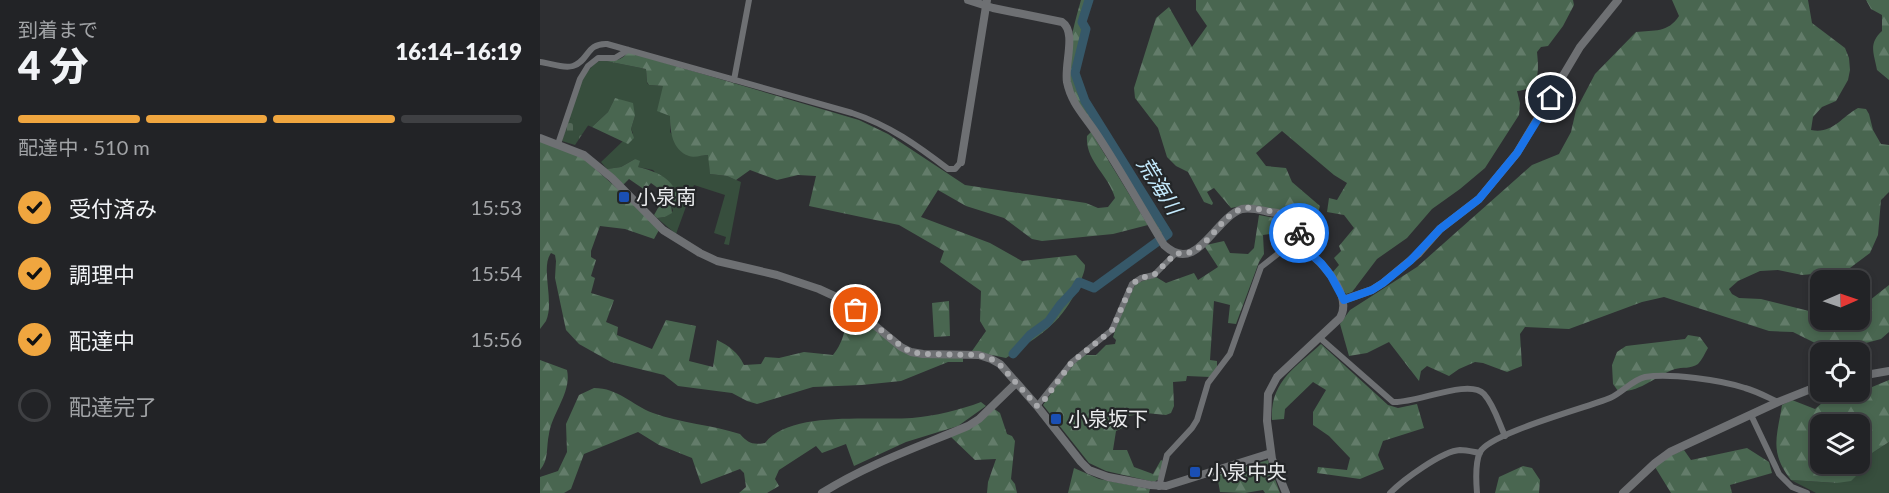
<!DOCTYPE html>
<html lang="ja">
<meta charset="utf-8">
<style>
:root{--surface:#222326;--page:#2e2f32;--text:#f1f3f6;--muted:#a2a4a7;--line:#3f4043;--accent:#f0a63f}
body{margin:0;font-family:Lato,"Noto Sans JP",sans-serif;background:var(--page);color:var(--text);height:100vh;display:flex;flex-direction:column;font-size:22px;white-space:nowrap}
*{box-sizing:border-box;margin:0}
p{font-size:20px;color:var(--muted)}
.icon{flex:none;width:33px;height:33px;fill:none;stroke:currentColor;stroke-width:2;stroke-linecap:round;stroke-linejoin:round}
.map{position:relative;flex:1;overflow:hidden}
.panel{display:flex;flex-direction:column;background:var(--surface);width:540px}
.panel>*{flex:none}
.needle{width:39px;rotate:88deg}
.tools{position:absolute;left:1270px;top:270px;display:grid;gap:12px}
.tools a{display:grid;place-items:center;width:60px;height:60px;border-radius:12px;background:var(--surface);box-shadow:0 3px 9px #0003,0 0 0 2px var(--line);font-size:30px}
.pin{position:absolute;display:grid;place-items:center;width:51px;height:51px;color:#fff;margin:-26px;border:3px solid #fff;border-radius:50%;box-shadow:0 2px 6px #0007}
.courier{position:absolute;display:grid;place-items:center;width:60px;height:60px;margin:-30px;border:4px solid #1a73e8;border-radius:50%;background:#fff;color:#222;box-shadow:0 2px 8px #0007}
.headline em{font-style:normal;font-weight:800}
.headline div{display:flex;flex-direction:column-reverse}
.headline{display:flex;align-items:center;justify-content:space-between;height:102px;padding:0 18px}
h1{font-size:39px;font-weight:800;line-height:45px}
.bar{display:grid;grid-template-columns:repeat(4,1fr);gap:9px 6px;align-content:center;height:72px;padding:0 18px}
.bar i{height:8px;border-radius:4px;background:var(--line)}
.bar .current{background:var(--accent)}
.bar p{grid-column:span 4}
ol{padding:0 18px;list-style:none}
li{display:flex;align-items:center;gap:18px;height:66px}
li p{margin-inline-start:auto}
li .icon{padding:6px;border-radius:50%;background:var(--accent);color:#111;stroke-width:4}
li:last-child{color:var(--muted)}
li i{width:33px;height:33px;border:3px solid var(--line);border-radius:50%}
main{display:flex;flex:1;min-height:0}
.map>svg:first-child{display:block}
.green{fill:#374e3d}
.forest{fill:url(#forest-firs);fill-rule:evenodd}
.cemetery{fill:url(#cemetery-stones)}
.lines{fill:none;stroke-linecap:round;stroke-linejoin:round}
.river{stroke:#365869;stroke-width:9}
.street{stroke:#6e7073;stroke-width:6}
.secondary{stroke:#6e7073;stroke-width:8}
.done{stroke:#a8a9ac;stroke-width:6;stroke-dasharray:0 10.8}
.route{stroke:#1a73e8;stroke-width:8}
.transit-dot{fill:#1a4fb4;stroke:#242628;stroke-width:2}
.labels{text-anchor:middle;stroke-width:4.5;stroke-linejoin:round;paint-order:stroke}
.poi-label{font-size:20px;fill:#eaebed;stroke:#242628;text-anchor:start}
.water-label{font-size:21px;font-style:italic;fill:#c4eafd;stroke:#242628}
</style>
<main>
<section class="panel">
<div class="headline"><div><h1>4 分</h1><p>到着まで</p></div><em>16:14–16:19</em></div>
<div class="bar"><i class="current"></i><i class="current"></i><i class="current"></i><i></i><p>配達中 · 510 m</p></div>
<ol>
<li><svg class="icon" aria-label="check" viewBox="0 0 24 24"><path d="M5 12l5 5 9-10"/></svg>受付済み<p>15:53</p></li>
<li><svg class="icon" aria-label="check" viewBox="0 0 24 24"><path d="M5 12l5 5 9-10"/></svg>調理中<p>15:54</p></li>
<li><svg class="icon" aria-label="check" viewBox="0 0 24 24"><path d="M5 12l5 5 9-10"/></svg>配達中<p>15:56</p></li>
<li><i></i>配達完了</li>
</ol>
</section>
<div class="map">
<svg width="1349" height="493" viewBox="0 0 1349 493">
<defs>
<pattern id="forest-firs" width="22" height="20" patternUnits="userSpaceOnUse" patternTransform="scale(1.5)"><rect width="22" height="20" fill="#496650"/><path d="M5 1l3.5 6h-7zM16 11l3.5 6h-7z" fill="#637c6a"/></pattern>
<pattern id="cemetery-stones" width="16" height="16" patternUnits="userSpaceOnUse" patternTransform="scale(1.5)"><rect width="16" height="16" fill="#374e3d"/><path d="M2 7V4a2 2 0 0 1 4 0v3zM10 15v-3a2 2 0 0 1 4 0v3z" fill="#546859"/></pattern>
</defs>
<rect width="100%" height="100%" fill="#2e2f32"/>
<path class="green" d="M61 60 106 69 107 83 109 85 123 86 130 116V132L150 156 169 155 170 174 187 176 201 182 189 245 184 244 186 237 174 233 185 195 154 185 136 234 117 218 125 217 133 211 131 204 138 199 113 170 98 167 95 159 81 167 67 169 61 162 83 141 88 143 93 133 91 129 95 116 75 98 68 112 52 127 29 118C36 97 40 71 61 60Z
M1349 442V493H1276L1251 480 1297 483 1320 472 1329 455Z"/>
<path class="forest" d="M541 0H547L541 22 544 29 534 74 543 101 608 200 626 234 623 236 538 102C536 96 532 90 531 84 524 58 534 25 541 0Z
M656 0H1033L1034 5 1023 26 1008 46 1001 47 997 52C999 72 1000 89 977 91L980 103 979 115 945 168 920 189 892 209 867 238 837 259 812 292 806 294 792 273 799 265 794 258 801 251 799 246 814 228 804 215 787 212 789 198 797 200 807 183 794 175 742 131 716 153 726 166 746 168 752 182 780 206 778 213 762 226 759 219 706 205 691 208 674 188 667 192 673 203 672 205 664 202 648 172 636 166 627 157 618 128 595 98 594 88 616 18 629 7 652 47 667 26 656 10Z
M1132 0H1268L1272 23 1305 48 1309 58 1310 70 1308 80 1296 101 1282 107 1273 117 1271 130C1293 134 1300 118 1318 108L1326 109 1329 114 1333 130 1341 144 1349 145V192L1341 200 1338 235 1330 253 1306 271 1262 275 1238 270 1220 271 1198 281 1189 289 1192 294 1199 298 1221 299 1281 314V320H1320V308L1349 285V332L1341 339 1311 347 1279 345 1253 332 1229 331 1124 297 1102 302 1029 329 985 327 980 334 982 366 967 372 943 363 935 362 919 369 909 376 887 366 881 371 879 381 849 342 827 353 809 356 800 324 810 310 877 267 992 165 1019 154 1031 132 1036 110 1055 74 1096 32C1114 30 1128 33 1139 16Z
M1326 0H1349V80L1337 70C1334 53 1328 44 1342 31V15L1331 9Z
M88 52 319 120 348 134 425 185 546 203 558 208 568 207 575 198C569 175 545 161 547 136L551 132 608 225 573 234 502 241 492 239 464 218 426 206 398 190 381 217 450 243 482 261 536 255 545 265C545 273 541 279 538 287 521 325 498 336 466 358L432 351 446 331 440 321 441 291 400 262 404 251 359 225 269 206 276 176 258 175 237 180 210 170 196 180 187 176 170 174 168 155C163 155 154 158 149 156 132 150 130 131 130 116L117 111 123 86 109 85 107 82 106 69 61 60C72 61 81 62 88 52Z
M75 98 93 103 95 116 91 129 94 138 88 144 52 127 68 112Z
M0 141 42 157 80 191 119 230 114 239 85 229 60 226 51 251V257L56 260 51 276 55 278 51 293 74 300 66 322 78 327 77 335 112 349 126 320 156 326 149 361 173 367 177 340C189 346 198 352 204 365L221 364 225 357 239 358 264 352 293 355C305 340 306 326 307 307L363 352 423 358V362H408L361 381 322 385 273 387 217 404 207 401 192 393 138 386 124 375 71 362 39 344 26 330 15 278 16 261 15 255 11 253C0 268 15 301 6 321 4 324 2 326 0 329Z
M95 159 100 161 98 167C116 171 135 179 138 199L131 204 132 213 125 217 117 218 114 215 126 194 111 183 105 190 89 179 83 185 67 169 81 167Z
M719 215 745 220 753 225V238H750V230L740 228 730 234 723 235 724 254 719 262 696 324 688 323 690 305 674 301 670 360 677 361V368L670 377 647 376 646 381 633 382 634 406 631 413 626 415 606 413 588 416 584 427 576 431 573 450H587L594 467 613 474 621 460 623 461 619 479 614 482 566 471 549 463 503 405 521 379 542 355H556L566 345 575 344 576 340 573 337 578 321 596 283 616 277 626 283 654 273 658 280 678 267 665 247 666 245 684 241 690 253 708 254 714 248Z
M409 301 410 336 394 337 392 303Z
M1148 335 1160 337 1168 348C1165 353 1162 360 1158 364 1151 369 1142 367 1135 369 1115 376 1100 393 1078 391L1073 384 1072 365 1077 352 1086 346 1145 339Z
M781 344 848 405 858 408 877 404 884 428 843 441 838 455 844 469 820 479 777 473 778 467 807 470 810 458 789 436 773 425V412L786 390 773 382 745 409 744 419 732 420C730 381 755 368 781 344Z
M0 360 27 370C32 392 12 413 9 434 6 447 9 460 0 470Z
M1349 380V442L1329 455 1320 472 1311 481 1297 483 1251 480C1229 452 1237 437 1242 405L1252 400 1275 409 1282 403 1279 391 1281 390V392H1320ZM1281 424H1320V464H1281Z
M54 388C78 388 92 405 113 413 141 423 172 425 200 434 208 443 212 445 225 443 250 410 333 421 372 418 395 416 420 410 441 402L446 406 418 426 366 442 314 466 306 444 282 453 276 446 239 470 235 479 239 486 227 493H199L206 487 204 473 200 469 161 484 152 458 119 445 98 432 44 454 31 489 24 493H0V477L18 471 27 452 26 424 39 395Z
M453 408 460 413 467 434 472 436 475 441 471 479 475 484 477 493H447L448 482 456 459 435 460 411 437Z
M1207 448 1229 462 1232 473 1190 485 1192 493H1131L1115 467 1129 456 1144 450 1151 460Z
M728 460 740 493H725L723 490 705 493 680 492 677 475Z
M983 466 992 468 1000 480 999 493H955L959 477Z
M534 468 559 479 610 489 609 493H528Z"/>
<path class="cemetery" d="M29 118 49 124 35 145 22 141Z"/>
<g class="lines">
<path class="river" d="M473 354 490 335 508 322 520 305 535 289 539 282 554 288 628 234 545 101 535 73 546 29 542 22 549 0"/>
<path class="street" d="M0 62C10 63 23 69 33 66 49 61 46 43 67 44L312 113C349 125 378 146 408 169H415L421 162
M194 80 209 0
M18 144 40 79 48 66 58 58H75L88 50
M780 338 853 402C875 404 929 378 944 394 954 405 959 423 965 436
M497 406 532 362 572 330 592 284 601 278 614 275 636 253
M1211 415 1239 474 1252 487 1267 493
M619 487 627 455 652 428 657 420 668 383 690 354 721 267 744 249 759 242
M850 493C863 480 902 451 920 450 927 450 934 452 940 453
M937 493C936 481 935 463 940 452 950 433 1046 408 1070 398 1082 393 1092 380 1105 377 1130 373 1181 380 1205 388 1216 391 1227 397 1238 402"/>
<path class="secondary" d="M428 0 453 8 522 22C537 32 524 64 527 82 531 102 543 114 554 130 579 167 601 207 624 245 657 276 674 218 702 209 711 207 720 210 729 212 738 213 748 214 756 220 760 227 757 235 760 243 762 249 769 252 773 256 788 269 812 298 800 318L737 377 728 394 727 421 732 459 746 493
M0 138 44 155 72 178 123 230 160 253 177 261 237 275 279 289 305 301 361 347 371 352 383 354 439 355 451 359 460 364 497 406 541 462 549 470 568 477 610 485 626 486 731 453
M421 162 447 0
M803 300 832 290 843 283 878 254 900 229 939 199 977 153 1040 47 1078 0
M1320 376 1349 371
M282 493C328 464 378 447 428 426L439 419 476 383
M1083 493 1115 463 1130 452 1238 402 1281 385"/>
</g>
<g class="lines">
<path class="done" d="M316 310 361 346 371 352 383 354 439 355 451 359 459 364 497 406 505 399 532 362 572 330 592 284 601 278 614 275 636 253C666 260 678 213 705 208 713 207 721 210 729 211 738 213 748 214 756 220L759 233"/>
<path class="route" d="M759 233 761 246 781 263 791 276 804 300 832 290 843 283 870 261 900 229 939 199 977 153 1011 98"/>
</g>
<g class="transit-dot">
<rect x="78" y="191" width="12" height="12" rx="3"/>
<rect x="510" y="413" width="12" height="12" rx="3"/>
<rect x="649" y="466" width="12" height="12" rx="3"/>
</g>
<g class="labels">
<g class="poi-label">
<text x="96" y="204">小泉南</text>
<text x="528" y="426">小泉坂下</text>
<text x="667" y="479">小泉中央</text>
</g>
<g class="water-label">
<text transform="translate(619 186) rotate(58)" y="7">荒海川</text>
</g>
</g>
</svg>
<div class="tools">
<a><svg class="needle" viewBox="-14 -14 28 28"><path d="M0-13l5 13h-10z" fill="#e53935"/><path d="M0 13l5-13h-10z" fill="#a2a4a7"/></svg></a>
<a><svg class="icon" aria-label="locate" viewBox="0 0 24 24"><circle cx="12" cy="12" r="6"/><path d="M12 2v4M12 18v4M2 12h4M18 12h4"/></svg></a>
<a><svg class="icon" aria-label="layers" viewBox="0 0 24 24"><path d="M12 4l9 5-9 5-9-5zM3 14l9 5 9-5"/></svg></a>
</div>
<div class="pin" style="left:316px;top:310px;background:#ea580c"><svg class="icon" aria-label="bag" viewBox="0 0 24 24"><path d="M5 8h14l-1 12H6zM9 8a3 3 0 0 1 6 0"/></svg></div>
<div class="pin" style="left:1011px;top:98px;background:#1f2937"><svg class="icon" aria-label="home" viewBox="0 0 24 24"><path d="M3 11l9-7 9 7M6 9v11h12V9"/></svg></div>
<div class="courier" style="left:759px;top:233px"><svg class="icon" aria-label="bike" viewBox="0 0 24 24"><circle cx="6" cy="16" r="4"/><circle cx="18" cy="16" r="4"/><path d="M6 16l4-8h5l3 8M10 8l3 8H6M13 5h3"/></svg></div>
</div>
</main>
